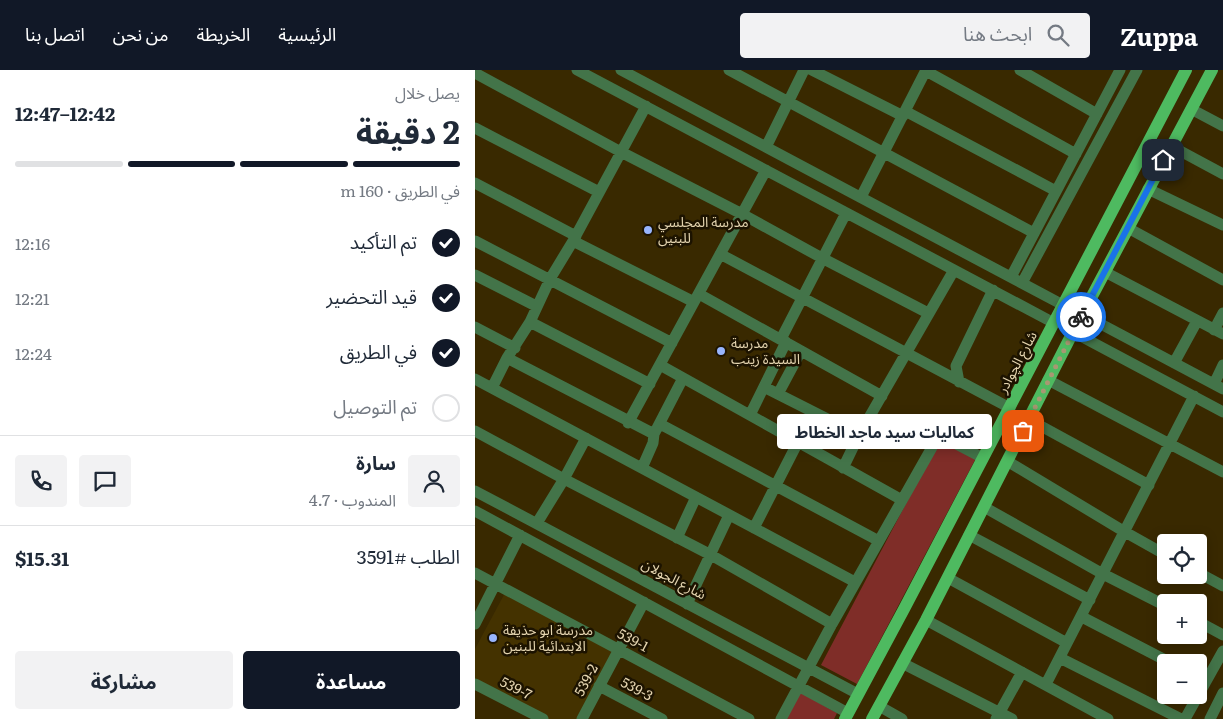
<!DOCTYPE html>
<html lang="ar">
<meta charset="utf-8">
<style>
:root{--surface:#fff;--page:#f2f2f3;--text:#1f2937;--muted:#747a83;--line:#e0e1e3;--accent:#111827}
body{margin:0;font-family:Literata,"Noto Sans Arabic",serif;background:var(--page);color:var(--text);direction:rtl;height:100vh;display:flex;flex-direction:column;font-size:19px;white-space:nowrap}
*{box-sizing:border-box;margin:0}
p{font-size:16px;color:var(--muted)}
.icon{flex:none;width:28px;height:28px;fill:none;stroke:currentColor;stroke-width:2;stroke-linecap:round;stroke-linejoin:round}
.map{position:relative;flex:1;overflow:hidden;direction:ltr}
.sheet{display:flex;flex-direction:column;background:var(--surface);width:475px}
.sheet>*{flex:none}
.controls{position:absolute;left:682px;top:464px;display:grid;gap:10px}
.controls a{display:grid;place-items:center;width:50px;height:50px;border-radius:5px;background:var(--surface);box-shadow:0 2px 12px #0003;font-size:25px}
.pin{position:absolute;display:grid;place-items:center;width:42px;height:42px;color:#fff;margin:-21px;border-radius:10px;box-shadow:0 2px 8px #0006}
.courier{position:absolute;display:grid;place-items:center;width:50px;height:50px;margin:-25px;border:4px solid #1a73e8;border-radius:50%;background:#fff;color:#222;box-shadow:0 1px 6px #0007}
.bubble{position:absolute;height:35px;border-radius:5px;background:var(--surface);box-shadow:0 2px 12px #0003;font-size:16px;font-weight:700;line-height:35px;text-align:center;direction:rtl}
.summary em{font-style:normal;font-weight:700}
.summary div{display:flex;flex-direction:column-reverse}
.summary{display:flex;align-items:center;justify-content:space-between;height:85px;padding:0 15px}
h1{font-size:32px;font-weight:700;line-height:38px}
.bar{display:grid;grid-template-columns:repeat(4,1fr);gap:8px 5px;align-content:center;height:60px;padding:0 15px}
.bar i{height:6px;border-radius:4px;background:var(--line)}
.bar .active{background:var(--accent)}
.bar p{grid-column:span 4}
.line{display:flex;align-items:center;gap:12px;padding:0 15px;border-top:1px solid var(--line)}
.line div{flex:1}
.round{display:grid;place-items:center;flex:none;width:52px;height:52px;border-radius:5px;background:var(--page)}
ol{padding:0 15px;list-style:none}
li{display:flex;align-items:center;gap:15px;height:55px}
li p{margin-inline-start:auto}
li .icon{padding:5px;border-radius:50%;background:var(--accent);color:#fff;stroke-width:4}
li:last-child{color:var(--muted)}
li i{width:28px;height:28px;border:2px solid var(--line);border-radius:50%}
.cta{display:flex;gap:10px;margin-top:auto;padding:10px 15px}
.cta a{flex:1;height:58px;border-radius:5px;background:var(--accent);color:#fff;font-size:20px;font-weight:700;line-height:58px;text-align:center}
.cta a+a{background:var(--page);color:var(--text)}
header{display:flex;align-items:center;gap:30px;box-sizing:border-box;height:70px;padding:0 25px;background:var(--accent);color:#fff}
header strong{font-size:24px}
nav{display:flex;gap:28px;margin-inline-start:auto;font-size:18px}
.search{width:350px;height:45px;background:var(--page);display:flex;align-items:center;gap:12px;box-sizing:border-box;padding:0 18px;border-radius:5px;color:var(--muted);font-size:19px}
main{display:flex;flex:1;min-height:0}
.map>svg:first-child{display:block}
.built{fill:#443200}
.green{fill:#7f2d28}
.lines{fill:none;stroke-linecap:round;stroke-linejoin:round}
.minor{stroke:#437449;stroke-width:11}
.major{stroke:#4eba60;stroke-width:12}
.done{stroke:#a89872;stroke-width:5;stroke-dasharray:0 9}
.route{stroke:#1a73e8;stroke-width:6}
.poi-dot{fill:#98b5fd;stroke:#1c1300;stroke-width:2}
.labels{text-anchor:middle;stroke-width:5;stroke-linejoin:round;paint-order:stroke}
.poi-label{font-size:14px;fill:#e4d4af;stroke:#1c1300;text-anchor:start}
.street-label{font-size:14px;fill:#e4d4af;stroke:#1c1300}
</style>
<header>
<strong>Zuppa</strong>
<div class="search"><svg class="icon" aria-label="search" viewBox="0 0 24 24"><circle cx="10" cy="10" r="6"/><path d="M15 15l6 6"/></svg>ابحث هنا</div>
<nav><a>الرئيسية</a><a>الخريطة</a><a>من نحن</a><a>اتصل بنا</a></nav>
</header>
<main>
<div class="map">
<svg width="748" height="649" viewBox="0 0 748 649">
<rect width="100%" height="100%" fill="#392900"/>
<path class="built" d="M31 521 139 579 102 649H72L0 611V579Z"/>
<path class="green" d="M465 369 501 388 382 614 346 595Z
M325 622 362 643 359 649H311Z"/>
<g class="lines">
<path class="minor" d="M102 0 579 253
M146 0 588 235
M254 0 559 163
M337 0 428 46
M545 0 622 44
M451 1 601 84
M0 3 146 82 267 144 347 188 453 243
M716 39 748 56
M430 41 581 121
M0 58 124 122
M696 76 748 104
M291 77 329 0
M0 113 101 166
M673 119 748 155
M386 127 451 0
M653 158 748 210
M0 171 197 273
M98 171 219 232
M245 184 535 338
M630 202 748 264
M0 205 61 236
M536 207 645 0
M547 213 662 0
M224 224 407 326
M607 244 748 319
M55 252 175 314
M0 257 40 278
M739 260 748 243
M598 262 748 342
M306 269 371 143
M32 288 179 364
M699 293 722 251
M185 295 427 430
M0 309 380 512
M573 310 748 402
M484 312 481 296 518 220
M739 314 748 295
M289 317 384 365
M17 318 32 288 55 252 75 209 98 171 171 36
M303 324 326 281
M275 345 311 272
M553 349 674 415
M153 353 291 100
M185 354 404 471
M0 361 89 409 236 485 357 554
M532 391 650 462 691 485
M167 398 178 373 179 364 208 308
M368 398 384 365 479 200
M0 421 383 624
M509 437 628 504 691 536
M0 441 373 643
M62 453 89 409 111 368
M279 458 323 372
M494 465 615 530
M202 468 221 427
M0 503 274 649
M724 503 748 516
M473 508 592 573
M212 534 254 445
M607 547 694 592
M451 550 633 649
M724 552 748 565
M0 554 45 465
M585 588 706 649
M427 593 537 649
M0 614 68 649
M571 614 719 326
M124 616 187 649
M404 636 427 649
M107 649 169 532
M306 649 357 554 464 365 508 388
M521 649 547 602
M710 649 748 581
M735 649 748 623"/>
<path class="major" d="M370 649 429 539 711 0
M397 649 451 550 598 262 737 0"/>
</g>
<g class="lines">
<path class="done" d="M548 361 606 247"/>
<path class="route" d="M606 247 688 90"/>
</g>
<g class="poi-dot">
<circle cx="173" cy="160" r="5"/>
<circle cx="246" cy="281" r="5"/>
<circle cx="18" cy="568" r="5"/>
</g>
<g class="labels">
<g class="poi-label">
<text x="183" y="157">مدرسة المجلسي<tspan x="183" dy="16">للبنين</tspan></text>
<text x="256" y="278">مدرسة<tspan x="256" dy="16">السيدة زينب</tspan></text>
<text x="28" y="565">مدرسة ابو حذيفة<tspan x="28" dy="16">الابتدائية للبنين</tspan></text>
</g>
<g class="street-label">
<text transform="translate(542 292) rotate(-62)" y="5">شارع الچوادر</text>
<text transform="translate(199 509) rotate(28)" y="5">شارع الجولان</text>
<text transform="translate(158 570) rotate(28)" y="5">539-1</text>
<text transform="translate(111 610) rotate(-62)" y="5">539-2</text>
<text transform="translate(41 618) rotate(27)" y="5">539-7</text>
<text transform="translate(162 619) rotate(28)" y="5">539-3</text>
</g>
</g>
</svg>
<div class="controls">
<a><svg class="icon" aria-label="locate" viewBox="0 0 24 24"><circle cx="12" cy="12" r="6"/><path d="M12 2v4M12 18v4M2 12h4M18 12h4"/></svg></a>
<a>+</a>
<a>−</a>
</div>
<div class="pin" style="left:548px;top:361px;background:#ea580c"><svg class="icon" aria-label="bag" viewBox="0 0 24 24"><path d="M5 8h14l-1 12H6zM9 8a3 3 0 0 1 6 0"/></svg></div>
<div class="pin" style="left:688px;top:90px;background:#1f2937"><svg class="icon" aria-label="home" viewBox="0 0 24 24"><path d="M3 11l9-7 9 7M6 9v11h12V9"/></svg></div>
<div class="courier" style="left:606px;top:247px"><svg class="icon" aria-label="bike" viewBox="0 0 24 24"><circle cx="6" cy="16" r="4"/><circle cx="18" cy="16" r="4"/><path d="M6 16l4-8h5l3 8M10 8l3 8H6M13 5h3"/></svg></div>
<div class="bubble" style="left:302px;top:344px;width:215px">كماليات سيد ماجد الخطاط</div>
</div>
<section class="sheet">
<div class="summary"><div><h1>2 دقيقة</h1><p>يصل خلال</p></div><em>12:42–12:47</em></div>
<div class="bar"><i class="active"></i><i class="active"></i><i class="active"></i><i></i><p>في الطريق · 160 m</p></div>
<ol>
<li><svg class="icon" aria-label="check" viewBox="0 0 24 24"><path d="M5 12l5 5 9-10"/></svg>تم التأكيد<p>12:16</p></li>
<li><svg class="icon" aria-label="check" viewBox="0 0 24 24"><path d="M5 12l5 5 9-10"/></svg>قيد التحضير<p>12:21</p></li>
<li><svg class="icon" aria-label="check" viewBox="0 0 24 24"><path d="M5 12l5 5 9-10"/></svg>في الطريق<p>12:24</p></li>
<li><i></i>تم التوصيل</li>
</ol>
<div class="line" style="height:90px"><a class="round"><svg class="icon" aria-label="person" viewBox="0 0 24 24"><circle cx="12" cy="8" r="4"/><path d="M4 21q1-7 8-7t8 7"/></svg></a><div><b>سارة</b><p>المندوب · 4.7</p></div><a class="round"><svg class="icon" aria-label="chat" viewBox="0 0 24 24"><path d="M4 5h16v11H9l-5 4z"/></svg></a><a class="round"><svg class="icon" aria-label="phone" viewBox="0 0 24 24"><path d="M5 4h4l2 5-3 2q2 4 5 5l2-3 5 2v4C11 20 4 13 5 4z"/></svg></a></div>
<div class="line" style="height:65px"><div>الطلب #3591</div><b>$15.31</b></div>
<div class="cta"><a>مساعدة</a><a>مشاركة</a></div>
</section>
</main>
